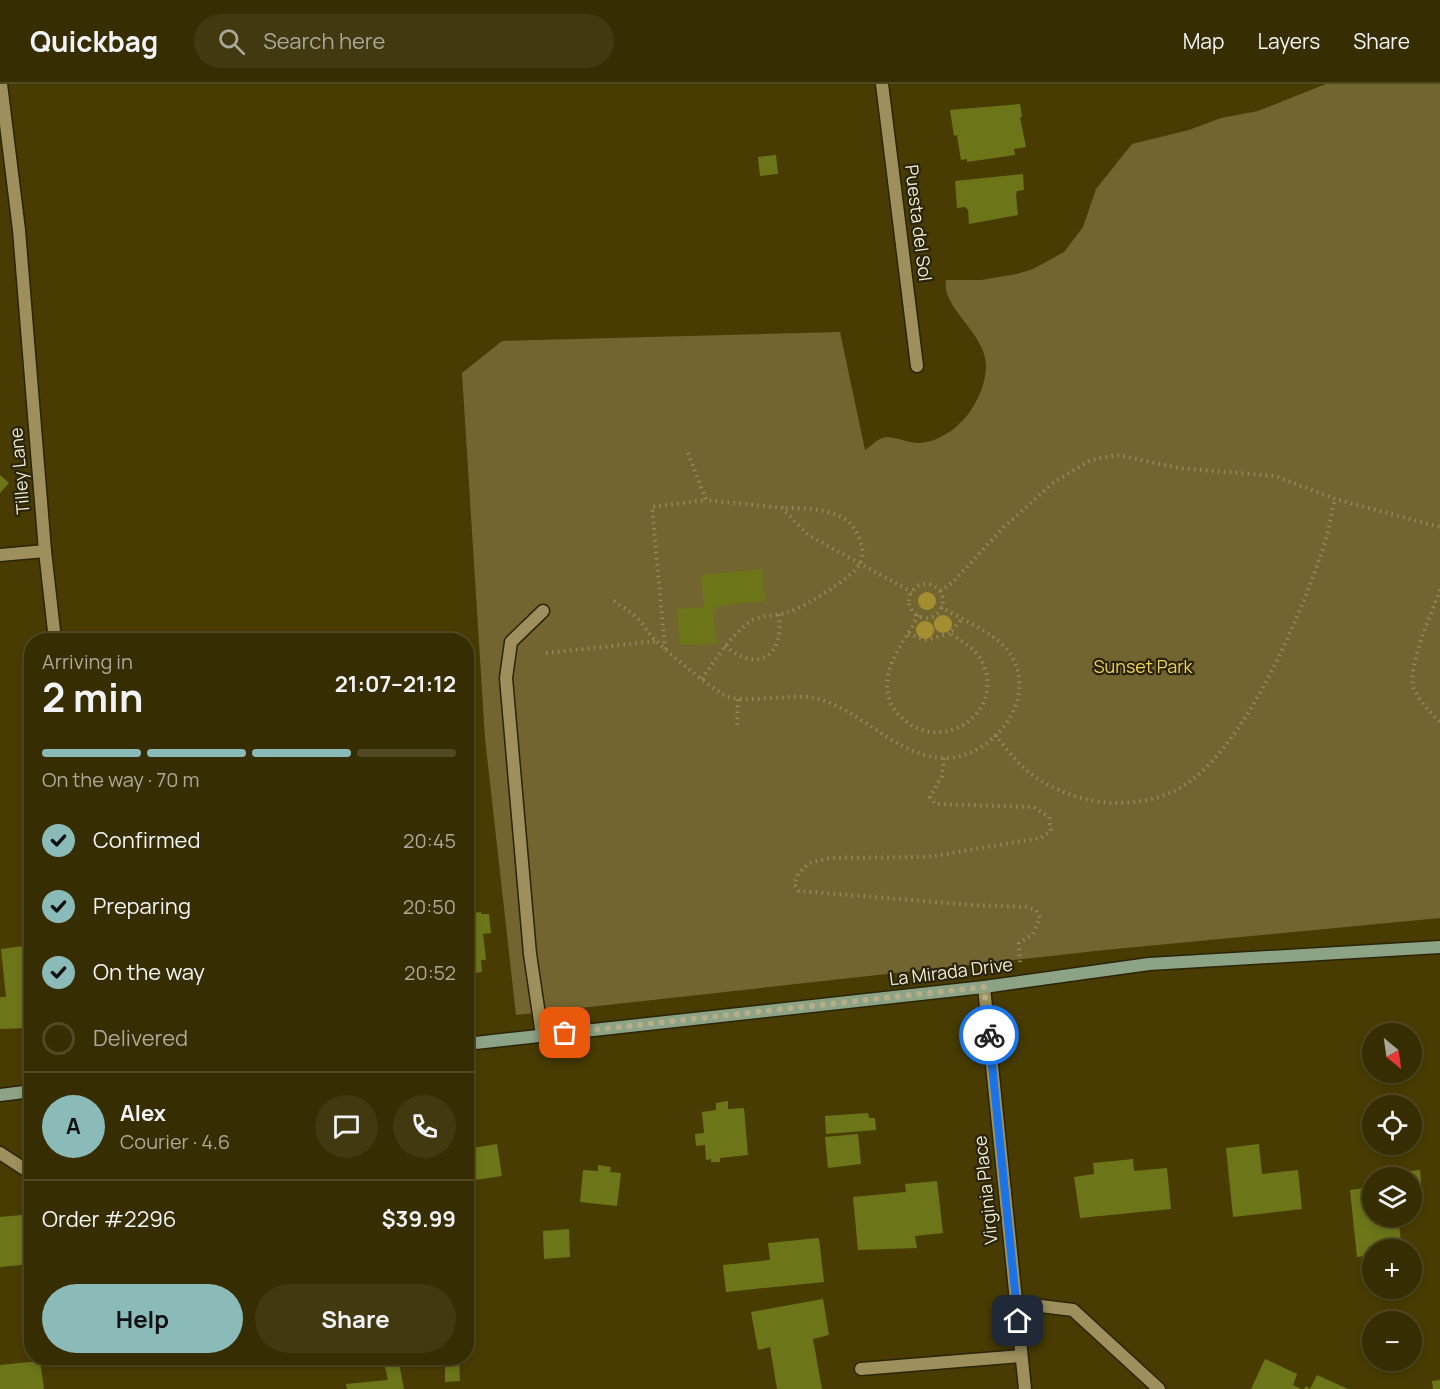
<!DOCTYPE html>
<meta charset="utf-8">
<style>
:root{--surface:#372d02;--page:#423911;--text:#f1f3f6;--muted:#aaa899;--line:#514924;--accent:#8bbbb9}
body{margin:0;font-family:Manrope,sans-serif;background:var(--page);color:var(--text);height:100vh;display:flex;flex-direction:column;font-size:22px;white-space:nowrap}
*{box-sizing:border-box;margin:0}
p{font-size:20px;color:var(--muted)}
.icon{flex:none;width:33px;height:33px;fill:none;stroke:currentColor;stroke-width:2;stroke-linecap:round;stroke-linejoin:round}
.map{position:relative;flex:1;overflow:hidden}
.details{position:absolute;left:24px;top:549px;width:450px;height:732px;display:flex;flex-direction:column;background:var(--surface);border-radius:24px;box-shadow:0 3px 9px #0003,0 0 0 2px var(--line)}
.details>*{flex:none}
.needle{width:39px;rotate:151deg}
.controls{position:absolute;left:1362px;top:939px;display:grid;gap:12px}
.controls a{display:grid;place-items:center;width:60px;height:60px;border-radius:50%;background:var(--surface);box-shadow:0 3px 9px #0003,0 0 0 2px var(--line);font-size:30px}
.pin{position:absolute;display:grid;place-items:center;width:51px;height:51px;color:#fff;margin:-26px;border-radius:12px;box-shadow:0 3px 9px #0006}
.courier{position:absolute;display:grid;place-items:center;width:60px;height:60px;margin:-30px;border:4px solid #1a73e8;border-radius:50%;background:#fff;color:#222;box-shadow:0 2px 8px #0007}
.head em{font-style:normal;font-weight:700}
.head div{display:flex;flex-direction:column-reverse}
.head{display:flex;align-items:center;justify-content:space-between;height:102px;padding:0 18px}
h1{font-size:39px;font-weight:700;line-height:45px}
.bar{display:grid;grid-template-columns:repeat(4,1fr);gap:9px 6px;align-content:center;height:72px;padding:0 18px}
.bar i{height:8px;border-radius:4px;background:var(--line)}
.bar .active{background:var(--accent)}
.bar p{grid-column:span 4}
.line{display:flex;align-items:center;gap:15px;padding:0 18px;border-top:2px solid var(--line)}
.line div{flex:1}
.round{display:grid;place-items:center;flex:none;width:63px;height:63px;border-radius:32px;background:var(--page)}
ol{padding:0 18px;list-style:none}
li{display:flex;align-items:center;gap:18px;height:66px}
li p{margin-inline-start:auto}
li .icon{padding:6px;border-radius:50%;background:var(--accent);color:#111;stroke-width:4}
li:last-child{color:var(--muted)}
li i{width:33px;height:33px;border:3px solid var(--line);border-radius:50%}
.primary-button{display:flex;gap:12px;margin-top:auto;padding:12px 18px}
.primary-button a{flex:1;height:69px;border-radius:36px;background:var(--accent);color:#111;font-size:24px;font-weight:700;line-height:69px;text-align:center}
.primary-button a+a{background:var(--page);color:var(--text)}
header{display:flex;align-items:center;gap:36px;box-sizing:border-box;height:84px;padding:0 30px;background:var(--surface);border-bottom:2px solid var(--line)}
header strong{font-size:28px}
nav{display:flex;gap:33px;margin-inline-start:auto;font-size:21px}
.search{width:420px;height:54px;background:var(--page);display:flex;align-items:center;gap:15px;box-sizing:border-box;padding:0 21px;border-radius:33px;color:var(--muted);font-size:22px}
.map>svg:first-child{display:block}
.green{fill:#73652f}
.building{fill:#6c7619}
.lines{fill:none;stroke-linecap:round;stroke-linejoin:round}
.lane-casing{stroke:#2a2408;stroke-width:15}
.street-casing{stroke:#2a2408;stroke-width:15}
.secondary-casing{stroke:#2a2408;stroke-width:15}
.path{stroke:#93895d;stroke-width:4;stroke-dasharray:1.5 4.5;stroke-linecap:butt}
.lane{stroke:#9d905c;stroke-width:12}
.street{stroke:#9d905c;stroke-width:12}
.secondary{stroke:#8ca386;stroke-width:12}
.tree{fill:#a48e31}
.done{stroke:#b6ae88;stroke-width:6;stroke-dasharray:0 10.8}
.route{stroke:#1a73e8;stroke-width:8}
.labels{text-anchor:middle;stroke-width:4.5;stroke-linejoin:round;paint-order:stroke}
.street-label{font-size:18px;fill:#f1ebd0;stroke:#29240e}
.park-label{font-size:18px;fill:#efd258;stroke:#29240e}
</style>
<header>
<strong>Quickbag</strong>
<div class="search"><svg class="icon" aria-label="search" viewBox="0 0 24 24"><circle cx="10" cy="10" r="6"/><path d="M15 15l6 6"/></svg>Search here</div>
<nav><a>Map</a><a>Layers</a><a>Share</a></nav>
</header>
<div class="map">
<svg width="1440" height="1305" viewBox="0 0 1440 1305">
<rect width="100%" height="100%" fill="#493c02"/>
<path class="green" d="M1326 0H1440V834L1105 866 516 931 485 654 462 289 502 257 840 248 865 366C870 363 875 357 880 355 890 349 908 360 920 359 957 356 986 315 986 281 985 248 941 224 946 196H981L1017 190 1033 185 1064 168 1083 143 1096 105 1132 60 1189 46 1221 34 1258 27Z"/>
<path class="building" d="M1020 20 1022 33H1020L1026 63 1014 65 1015 71 967 78V75L961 76 957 51 954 52 950 26Z
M776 71 778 90 760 92 758 73Z
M1023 90 1024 106 1017 107 1016 111 1018 131 969 140 968 126 965 123 957 124 955 97Z
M0 391 9 399 0 409Z
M762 485 765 517 717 522V525L713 526 717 560 680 561 677 525 704 523 701 491Z
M481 828V830H489L491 849 483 850 486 876H481L482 888 466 890V830Z
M32 861V917L24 918 27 944 0 945V913H6L1 865Z
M728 1017V1025L744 1024 748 1071 720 1074V1078H711V1075L706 1076 705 1061 696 1062 695 1050 704 1049 702 1028 716 1026V1019Z
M868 1029 869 1034H875L876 1046 826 1050 825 1032Z
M858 1050 861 1080 828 1084 825 1053Z
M497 1060 502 1092 469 1097 466 1065Z
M1259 1060 1262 1090 1298 1086 1302 1125 1233 1133 1226 1064Z
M1133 1075 1134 1087 1167 1084 1171 1125 1080 1134 1074 1093 1094 1090 1093 1079Z
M598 1081 611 1083 610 1088 621 1089 617 1122 580 1118 583 1086 598 1087Z
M1420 1086 1423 1119 1412 1120V1094H1374V1091Z
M937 1097 943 1149 915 1152 917 1164 858 1166 853 1113 906 1108 905 1100Z
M1372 1103V1132H1398L1402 1166H1372V1171L1357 1173 1350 1106Z
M32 1130V1180L0 1183V1133Z
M569 1145 570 1173 544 1175 543 1147Z
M819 1154 824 1198 726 1208 723 1181 770 1176 768 1159Z
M823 1215 829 1251 813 1255 822 1305H777L770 1263 758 1266 751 1228Z
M383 1274H398L404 1305H347L346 1300 388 1296Z
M445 1274 459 1275 460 1297 445 1298Z
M1265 1275 1297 1290 1293 1301 1301 1305H1251Z
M40 1277 44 1305H0V1281Z
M1317 1291 1348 1305H1304L1306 1302 1310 1305Z
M1440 1296V1305H1433L1432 1297Z"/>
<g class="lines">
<defs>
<path id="lane" d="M0 471 45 467
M542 951 530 870 506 594 511 558 543 527
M0 1069 32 1090
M1016 1219 1073 1226 1159 1305
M861 1285 1021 1272"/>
<path id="street" d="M1 0 19 146 45 467 55 556
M882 0 917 282
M984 903 1025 1305"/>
<path id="secondary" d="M466 960 984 903 1149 880 1440 863
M0 1011 32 1007"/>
</defs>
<use href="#lane" class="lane-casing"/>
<use href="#street" class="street-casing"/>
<use href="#secondary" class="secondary-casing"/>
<path class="path" d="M688 369 706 416 782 424 808 451 912 508
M909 517a17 17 0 1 1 34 0a17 17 0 1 1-34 0Z
M1440 506C1432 528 1406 584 1414 605 1420 618 1430 628 1440 638
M940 507 952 499 1004 443 1054 398 1091 376 1119 371 1178 384 1275 392 1335 415 1440 443
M614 517C621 522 630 527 636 533 643 539 647 548 653 554 675 574 699 595 724 611 741 621 792 609 814 614 861 624 895 673 945 674 994 674 1041 612 1009 568 994 548 962 536 941 523
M918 531C909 552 891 570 888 593 885 609 890 624 902 634 941 671 1005 630 983 580 977 565 962 558 950 549L961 536
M908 550 927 556 950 549
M725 562C759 590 784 572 779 530
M665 565 652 423 706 416
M546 569 657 557
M702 595C716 575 730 553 749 538 759 531 777 532 789 528 804 523 852 494 860 480 866 470 860 453 854 444 841 424 803 424 782 424
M737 641 738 614
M995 651C1005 662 1014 676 1025 685 1047 705 1088 720 1117 719 1137 719 1160 715 1178 705 1241 671 1296 542 1319 476 1327 457 1330 435 1335 415
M944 674 942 692 930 713 935 720 1033 723 1049 733 1051 747 1041 754 927 773 830 774 809 779 798 790 794 800 799 807 972 821 1026 823 1036 826 1040 834 1033 850 1019 859 1020 878"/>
<use href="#lane" class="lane"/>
<use href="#street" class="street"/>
<use href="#secondary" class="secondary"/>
</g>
<g class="tree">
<circle cx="927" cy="517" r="9"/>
<circle cx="943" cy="540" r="9"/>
<circle cx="925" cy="546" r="9"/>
</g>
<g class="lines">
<path class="done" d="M565 949 984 903 989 951"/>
<path class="route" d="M989 951 1018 1237"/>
</g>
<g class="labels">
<g class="street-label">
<text transform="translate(918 139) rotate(83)" y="6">Puesta del Sol</text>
<text transform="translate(20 387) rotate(-95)" y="6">Tilley Lane</text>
<text transform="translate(951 888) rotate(-7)" y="6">La Mirada Drive</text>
<text transform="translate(986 1106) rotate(-96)" y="6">Virginia Place</text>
</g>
<g class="park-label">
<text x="1143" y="589">Sunset Park</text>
</g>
</g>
</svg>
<div class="controls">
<a><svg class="needle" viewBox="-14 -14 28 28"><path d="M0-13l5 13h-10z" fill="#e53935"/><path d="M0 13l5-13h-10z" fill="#aaa899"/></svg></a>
<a><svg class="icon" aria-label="locate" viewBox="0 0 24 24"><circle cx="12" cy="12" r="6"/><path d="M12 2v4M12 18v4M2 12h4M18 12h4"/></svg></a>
<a><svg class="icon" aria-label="layers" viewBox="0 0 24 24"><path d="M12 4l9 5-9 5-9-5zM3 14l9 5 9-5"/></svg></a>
<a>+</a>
<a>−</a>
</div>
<div class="pin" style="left:565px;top:949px;background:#ea580c"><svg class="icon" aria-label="bag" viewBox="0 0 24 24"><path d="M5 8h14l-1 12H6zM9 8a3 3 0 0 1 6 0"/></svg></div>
<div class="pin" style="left:1018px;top:1237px;background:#1f2937"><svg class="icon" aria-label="home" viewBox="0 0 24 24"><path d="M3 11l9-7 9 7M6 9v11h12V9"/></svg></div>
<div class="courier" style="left:989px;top:951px"><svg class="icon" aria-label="bike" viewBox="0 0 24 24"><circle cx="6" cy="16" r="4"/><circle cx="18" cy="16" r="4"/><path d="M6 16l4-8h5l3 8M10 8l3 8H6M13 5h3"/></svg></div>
<section class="details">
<div class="head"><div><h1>2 min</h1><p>Arriving in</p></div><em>21:07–21:12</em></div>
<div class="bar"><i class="active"></i><i class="active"></i><i class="active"></i><i></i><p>On the way · 70 m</p></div>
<ol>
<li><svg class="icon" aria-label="check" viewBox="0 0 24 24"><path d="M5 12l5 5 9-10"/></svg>Confirmed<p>20:45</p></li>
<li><svg class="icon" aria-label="check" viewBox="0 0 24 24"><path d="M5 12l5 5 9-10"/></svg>Preparing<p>20:50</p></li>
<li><svg class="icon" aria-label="check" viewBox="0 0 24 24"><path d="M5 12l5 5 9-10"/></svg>On the way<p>20:52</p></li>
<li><i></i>Delivered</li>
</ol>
<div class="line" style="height:108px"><b class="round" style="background:var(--accent);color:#111">A</b><div><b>Alex</b><p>Courier · 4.6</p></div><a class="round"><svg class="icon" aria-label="chat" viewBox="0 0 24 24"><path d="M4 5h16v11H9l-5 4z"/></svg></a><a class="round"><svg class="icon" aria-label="phone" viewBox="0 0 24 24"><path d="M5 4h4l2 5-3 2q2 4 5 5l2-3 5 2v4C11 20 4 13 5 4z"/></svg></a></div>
<div class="line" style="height:78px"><div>Order #2296</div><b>$39.99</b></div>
<div class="primary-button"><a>Help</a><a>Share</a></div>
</section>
</div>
